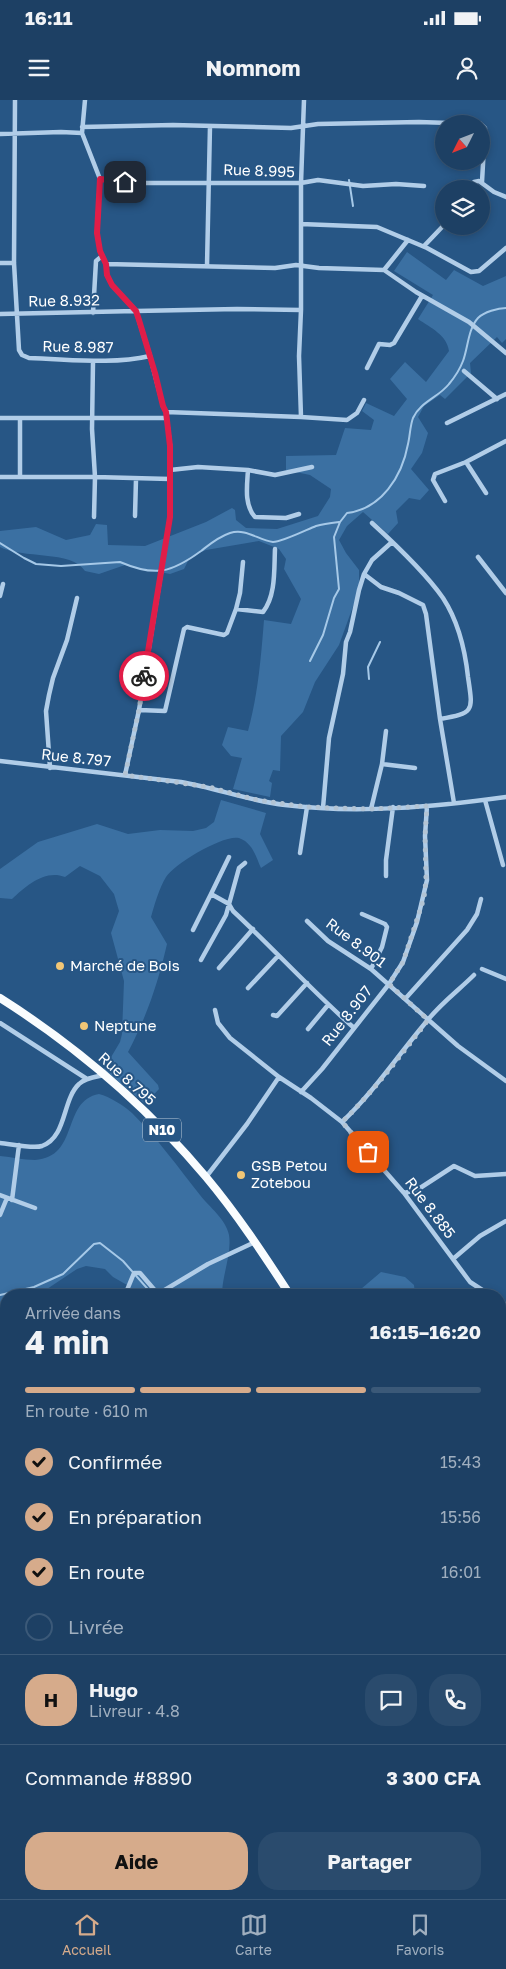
<!DOCTYPE html>
<html lang="fr">
<meta charset="utf-8">
<style>
:root{--surface:#1d4064;--page:#2a4b6d;--text:#f1f3f6;--muted:#a0afbf;--line:#3b5978;--accent:#d6ab8b}
body{margin:0;font-family:"Golos Text",sans-serif;background:var(--page);color:var(--text);height:100vh;display:flex;flex-direction:column;font-size:19px;white-space:nowrap}
*{box-sizing:border-box;margin:0}
p{font-size:16px;color:var(--muted)}
.icon{flex:none;width:28px;height:28px;fill:none;stroke:currentColor;stroke-width:2;stroke-linecap:round;stroke-linejoin:round}
.map{position:relative;flex:1;overflow:hidden}
.drawer{position:absolute;left:0px;top:1189px;width:506px;height:611px;display:flex;flex-direction:column;background:var(--surface);border-radius:20px 20px 0 0;box-shadow:0 2px 8px #0003,0 0 0 1px var(--line)}
.drawer>*{flex:none}
.needle{width:32px;rotate:228deg}
.tools{position:absolute;left:435px;top:15px;display:grid;gap:10px}
.tools a{display:grid;place-items:center;width:55px;height:55px;border-radius:50%;background:var(--surface);box-shadow:0 2px 8px #0003,0 0 0 1px var(--line);font-size:25px}
.pin{position:absolute;display:grid;place-items:center;width:42px;height:42px;color:#fff;margin:-21px;border-radius:10px;box-shadow:0 2px 8px #0006}
.courier{position:absolute;display:grid;place-items:center;width:50px;height:50px;margin:-25px;border:4px solid #e11d48;border-radius:50%;background:#fff;color:#222;box-shadow:0 1px 6px #0007}
.summary em{font-style:normal;font-weight:700}
.summary div{display:flex;flex-direction:column-reverse}
.summary{display:flex;align-items:center;justify-content:space-between;height:85px;padding:0 25px}
h1{font-size:32px;font-weight:700;line-height:38px}
.bar{display:grid;grid-template-columns:repeat(4,1fr);gap:8px 5px;align-content:center;height:60px;padding:0 25px}
.bar i{height:6px;border-radius:4px;background:var(--line)}
.bar .selected{background:var(--accent)}
.bar p{grid-column:span 4}
.line{display:flex;align-items:center;gap:12px;padding:0 25px;border-top:1px solid var(--line)}
.line div{flex:1}
.round{display:grid;place-items:center;flex:none;width:52px;height:52px;border-radius:20px;background:var(--page)}
ol{padding:0 25px;list-style:none}
li{display:flex;align-items:center;gap:15px;height:55px}
li p{margin-inline-start:auto}
li .icon{padding:5px;border-radius:50%;background:var(--accent);color:#111;stroke-width:4}
li:last-child{color:var(--muted)}
li i{width:28px;height:28px;border:2px solid var(--line);border-radius:50%}
.button{display:flex;gap:10px;margin-top:auto;padding:10px 25px}
.button a{flex:1;height:58px;border-radius:20px;background:var(--accent);color:#111;font-size:20px;font-weight:700;line-height:58px;text-align:center}
.button a+a{background:var(--page);color:var(--text)}
.status{display:flex;justify-content:space-between;align-items:center;height:35px;padding:0 25px;background:var(--surface);direction:ltr}
.status svg{height:14px;fill:currentColor}
header{display:flex;justify-content:space-between;align-items:center;height:65px;padding:0 25px;background:var(--surface);font-size:22px;font-weight:700}
.dock{display:flex;justify-content:space-around;align-items:center;height:70px;border-top:1px solid var(--line);background:var(--surface);font-size:14px;color:var(--muted)}
.dock a{display:grid;justify-items:center;gap:2px}
.dock .selected{color:var(--accent)}
.map>svg:first-child{display:block}
.green{fill:#3b70a2}
.lines{fill:none;stroke-linecap:round;stroke-linejoin:round}
.stream{stroke:#a6c9e8;stroke-width:2}
.minor{stroke:#b1cde8;stroke-width:4.5}
.secondary{stroke:#dbe9f7;stroke-width:6}
.trunk{stroke:#f9fcfe;stroke-width:8}
.done{stroke:#b3c4d4;stroke-width:5;stroke-dasharray:0 9}
.route{stroke:#e11d48;stroke-width:6}
.poi-dot{fill:#f1c676;stroke:#275685;stroke-width:2}
.labels{text-anchor:middle;stroke-width:4;stroke-linejoin:round;paint-order:stroke}
.shield{fill:#275685;stroke:#beccda;stroke-width:1}
.shield-label{font-size:14px;font-weight:bold;fill:#fff}
.street-label{font-size:15px;fill:#fff;stroke:#275685}
.poi-label{font-size:15px;fill:#fff;stroke:#275685;text-anchor:start}
</style>
<div class="status"><b>16:11</b><svg viewBox="0 0 49 12"><path d="M0 12V9h3v3zM5 12V6h3v6zM10 12V3h3v9zM15 12V0h3v12zM26 1h20v11H26zM47 4h2v5h-2z"/></svg></div>
<header><svg class="icon" aria-label="menu" viewBox="0 0 24 24"><path d="M4 6h16M4 12h16M4 18h16"/></svg>Nomnom<svg class="icon" aria-label="person" viewBox="0 0 24 24"><circle cx="12" cy="8" r="4"/><path d="M4 21q1-7 8-7t8 7"/></svg></header>
<div class="map">
<svg width="506" height="1799" viewBox="0 0 506 1799">
<rect width="100%" height="100%" fill="#275685"/>
<path class="green" d="M407 152 446 180 454 170 483 186 506 176V239L502 243 497 237 470 263 471 273 445 299 440 295 424 306 418 317 428 333 422 353 411 369 429 390 420 400 409 398 396 411 398 423 388 434 363 412 347 426 339 440 346 453 359 470V490L339 545 315 582 303 612 281 636 280 671 273 670 269 681 272 683 270 697 233 689 242 658 231 656 222 645 228 627 248 631C258 594 261 558 264 520L291 524 301 499 284 469 286 459 279 449 259 441 206 450 190 457 184 469 170 474 125 465 99 474 85 471C72 450 22 459 0 447V431L36 427 66 440 90 435 96 424 107 425 108 445 145 446 206 422 232 408 235 410 236 420 246 428 277 429 318 416 330 397 331 389 310 375 286 370V356L336 355 345 328 371 330 374 320 362 311 366 303 394 316 407 299 390 279 405 262 426 282 449 251C447 235 431 228 418 219L433 195 394 171Z
M221 700 266 713 260 734 273 760 261 768C256 757 253 743 239 738 224 734 174 764 166 777 159 789 155 803 151 817L167 844C158 883 147 916 128 952L158 985 159 989 145 1004 104 969 120 942 122 934 124 881 111 833 119 811 114 794 100 776 80 766 65 777C45 769 26 786 12 799L0 798V769L38 742 97 724 128 734 160 730 193 731 206 728 214 722Z
M99 994C110 997 123 1005 132 1013 157 1038 178 1067 200 1095 209 1107 226 1119 229 1135 232 1154 222 1175 222 1195H129L127 1185 113 1177 105 1169 86 1166 77 1169 47 1189 29 1195H6V1204L0 1207V1056C12 1057 23 1060 35 1060 80 1057 61 1001 99 994Z
M381 1172 405 1177 414 1185 415 1195H354Z
M500 1588 506 1592V1621L500 1620Z
M500 1695 506 1703V1791L500 1787Z
M36 1794H85L80 1799H42Z
M327 1794H426L428 1799H319Z
M444 1794H484L477 1799H445Z"/>
<g class="lines">
<path class="stream" d="M349 80 353 106
M0 443 24 458 36 464 61 466 120 462C155 477 171 473 201 451 210 444 218 437 230 433 246 428 258 440 273 442 282 442 306 430 316 426 323 424 331 423 339 422
M310 561 323 535 334 498 339 489 334 437 340 422 347 413C381 409 402 377 408 344 410 336 410 326 413 318 420 302 439 297 449 284 454 278 460 269 463 261 468 248 468 229 478 218 484 212 498 208 506 208
M369 579 368 567 380 542
M0 1195 34 1187 63 1174 94 1144 100 1143 123 1161 153 1195
M500 1401 506 1407
M500 1595 506 1598
M500 1750 506 1758"/>
<path class="minor" d="M15 0 14 163 19 250 22 255 29 258C70 259 110 265 150 256
M85 0 82 33 100 79
M304 0 301 83 318 80 363 86 396 84 424 86
M481 24 485 28 482 82
M82 27 173 25 291 28 318 24 419 22 480 24
M0 34 61 32 82 33
M100 79 139 83H301V210L237 209 136 211 112 185 107 175 106 164 100 151 97 133Z
M467 89 474 82 479 81 494 92 506 97
M301 124 377 127 427 148 471 172 479 171 506 148
M424 146 444 125
M0 163H14
M106 164 275 168 296 165 319 168 384 170 416 192 469 222 506 253
M207 166 210 26
M384 170 408 140
M301 210 299 256 301 317
M93 213 96 161 102 156
M0 214 136 211 150 256 163 306 166 312 170 345V417L139 610 125 675
M93 262 92 329 95 377 170 379
M367 268 379 244 390 245 394 243 422 196
M464 271 497 299
M166 312 301 317 347 320 357 313 364 300
M0 318H166
M447 323 506 294
M466 362 486 393
M170 370 198 367 248 370 275 375 312 367
M248 370C247 386 244 405 255 417L286 418 299 414
M0 377H95L94 417
M20 377V319
M445 401 433 380 435 374 466 362 506 341
M135 416 136 379
M372 423C395 444 425 472 443 498 458 521 465 549 468 577 473 611 475 613 440 619L454 703
M478 457 506 493
M364 474 381 487 399 493 423 505 426 514 440 619
M0 496 3 484
M236 509 240 493 243 462
M139 610 165 611 184 529 187 527 224 535 227 533 236 509 263 512C276 496 274 469 275 449
M0 661 181 682C216 688 250 701 285 705 358 714 433 707 506 697
M382 664 415 668
M50 668 46 611 49 595 53 578 67 540 77 498
M485 700 503 765
M323 708 329 638 343 574 346 542 350 532 359 490 364 474 372 460 392 442
M371 709 382 664 386 631
M300 753 307 707
M386 776V760L393 707
M211 794 229 757
M362 814 385 824 387 827 382 847 371 869
M307 821 328 841 371 869 458 946 506 981
M193 830 211 794 229 804 233 811C274 849 311 890 353 927
M201 860 226 815 239 768 245 763
M219 868 253 829
M482 869 506 879
M248 888 278 856
M405 899 467 830 477 814 481 799
M215 910 218 923 230 938 279 977
M273 915 277 916 307 883
M0 923 87 979
M308 929 328 905
M301 992 322 969 389 884 403 862 417 822 427 780 425 736 427 706
M342 1022C374 992 398 955 427 921 440 904 459 890 474 875
M0 1043C11 1044 33 1049 42 1046 67 1037 62 1000 79 984 85 978 95 977 104 975
M206 1077 247 1024 279 977 311 998 342 1022 404 1093 470 1182 490 1195
M404 1093 417 1090 454 1066 475 1076 506 1074
M0 1095 35 1108
M12 1100 19 1045
M0 1115 7 1098
M453 1159 480 1136 506 1121
M125 1195 134 1173H140L158 1194 208 1164 255 1142
M500 1201 506 1205
M0 1268 6 1273
M500 1300 506 1298
M0 1325 6 1337
M500 1360 506 1368
M0 1367 6 1365
M0 1415 6 1413
M0 1500 6 1499
M1 1578 6 1591
M500 1657 506 1658
M372 1794 379 1799
M192 1797 195 1794"/>
<path class="secondary" d="M500 1469 506 1467
M0 1579 6 1576"/>
<path class="trunk" d="M0 898C76 946 148 1008 206 1077 237 1114 264 1155 290 1195
M500 1514 506 1521"/>
</g>
<g class="lines">
<path class="done" d="M144 576 139 610 125 675 209 687 257 700 307 707 371 709 427 706 425 736 426 780 424 798 403 862 389 884 428 920C401 955 374 991 342 1022L368 1052"/>
<path class="route" d="M125 82 100 79 97 133 100 151 106 164 107 175 112 185 136 211 139 220 155 273 163 306 166 312 170 346V417L144 576"/>
</g>
<g class="poi-dot">
<circle cx="60" cy="866" r="5"/>
<circle cx="84" cy="926" r="5"/>
<circle cx="241" cy="1075" r="5"/>
</g>
<g class="labels">
<rect class="shield" x="143" y="1018.5" width="38" height="23" rx="4"/>
<g class="shield-label">
<text x="162" y="1035">N10</text>
</g>
<g class="street-label">
<text transform="translate(259 71) rotate(2)" y="5">Rue 8.995</text>
<text transform="translate(64 201) rotate(-1)" y="5">Rue 8.932</text>
<text transform="translate(78 247) rotate(1)" y="5">Rue 8.987</text>
<text transform="translate(76 658) rotate(6)" y="5">Rue 8.797</text>
<text transform="translate(356 843) rotate(37)" y="5">Rue 8.901</text>
<text transform="translate(347 916) rotate(-52)" y="5">Rue 8.907</text>
<text transform="translate(127 979) rotate(42)" y="5">Rue 8.795</text>
<text transform="translate(430 1108) rotate(53)" y="5">Rue 8.885</text>
</g>
<g class="poi-label">
<text x="70" y="871">Marché de Bois</text>
<text x="94" y="931">Neptune</text>
<text x="251" y="1071">GSB Petou<tspan x="251" dy="17">Zotebou</tspan></text>
</g>
</g>
</svg>
<div class="tools">
<a><svg class="needle" viewBox="-14 -14 28 28"><path d="M0-13l5 13h-10z" fill="#e53935"/><path d="M0 13l5-13h-10z" fill="#a0afbf"/></svg></a>
<a><svg class="icon" aria-label="layers" viewBox="0 0 24 24"><path d="M12 4l9 5-9 5-9-5zM3 14l9 5 9-5"/></svg></a>
</div>
<div class="pin" style="left:368px;top:1052px;background:#ea580c"><svg class="icon" aria-label="bag" viewBox="0 0 24 24"><path d="M5 8h14l-1 12H6zM9 8a3 3 0 0 1 6 0"/></svg></div>
<div class="pin" style="left:125px;top:82px;background:#1f2937"><svg class="icon" aria-label="home" viewBox="0 0 24 24"><path d="M3 11l9-7 9 7M6 9v11h12V9"/></svg></div>
<div class="courier" style="left:144px;top:576px"><svg class="icon" aria-label="bike" viewBox="0 0 24 24"><circle cx="6" cy="16" r="4"/><circle cx="18" cy="16" r="4"/><path d="M6 16l4-8h5l3 8M10 8l3 8H6M13 5h3"/></svg></div>
<section class="drawer">
<div class="summary"><div><h1>4 min</h1><p>Arrivée dans</p></div><em>16:15–16:20</em></div>
<div class="bar"><i class="selected"></i><i class="selected"></i><i class="selected"></i><i></i><p>En route · 610 m</p></div>
<ol>
<li><svg class="icon" aria-label="check" viewBox="0 0 24 24"><path d="M5 12l5 5 9-10"/></svg>Confirmée<p>15:43</p></li>
<li><svg class="icon" aria-label="check" viewBox="0 0 24 24"><path d="M5 12l5 5 9-10"/></svg>En préparation<p>15:56</p></li>
<li><svg class="icon" aria-label="check" viewBox="0 0 24 24"><path d="M5 12l5 5 9-10"/></svg>En route<p>16:01</p></li>
<li><i></i>Livrée</li>
</ol>
<div class="line" style="height:90px"><b class="round" style="background:var(--accent);color:#111">H</b><div><b>Hugo</b><p>Livreur · 4.8</p></div><a class="round"><svg class="icon" aria-label="chat" viewBox="0 0 24 24"><path d="M4 5h16v11H9l-5 4z"/></svg></a><a class="round"><svg class="icon" aria-label="phone" viewBox="0 0 24 24"><path d="M5 4h4l2 5-3 2q2 4 5 5l2-3 5 2v4C11 20 4 13 5 4z"/></svg></a></div>
<div class="line" style="height:65px"><div>Commande #8890</div><b>3 300 CFA</b></div>
<div class="button"><a>Aide</a><a>Partager</a></div>
</section>
</div>
<nav class="dock">
<a class="selected"><svg class="icon" aria-label="home" viewBox="0 0 24 24"><path d="M3 11l9-7 9 7M6 9v11h12V9"/></svg>Accueil</a>
<a><svg class="icon" aria-label="map" viewBox="0 0 24 24"><path d="M3 6l6-2 6 2 6-2v14l-6 2-6-2-6 2zM9 4v14M15 6v14"/></svg>Carte</a>
<a><svg class="icon" aria-label="saved" viewBox="0 0 24 24"><path d="M7 4h10v16l-5-4-5 4z"/></svg>Favoris</a>
</nav>
